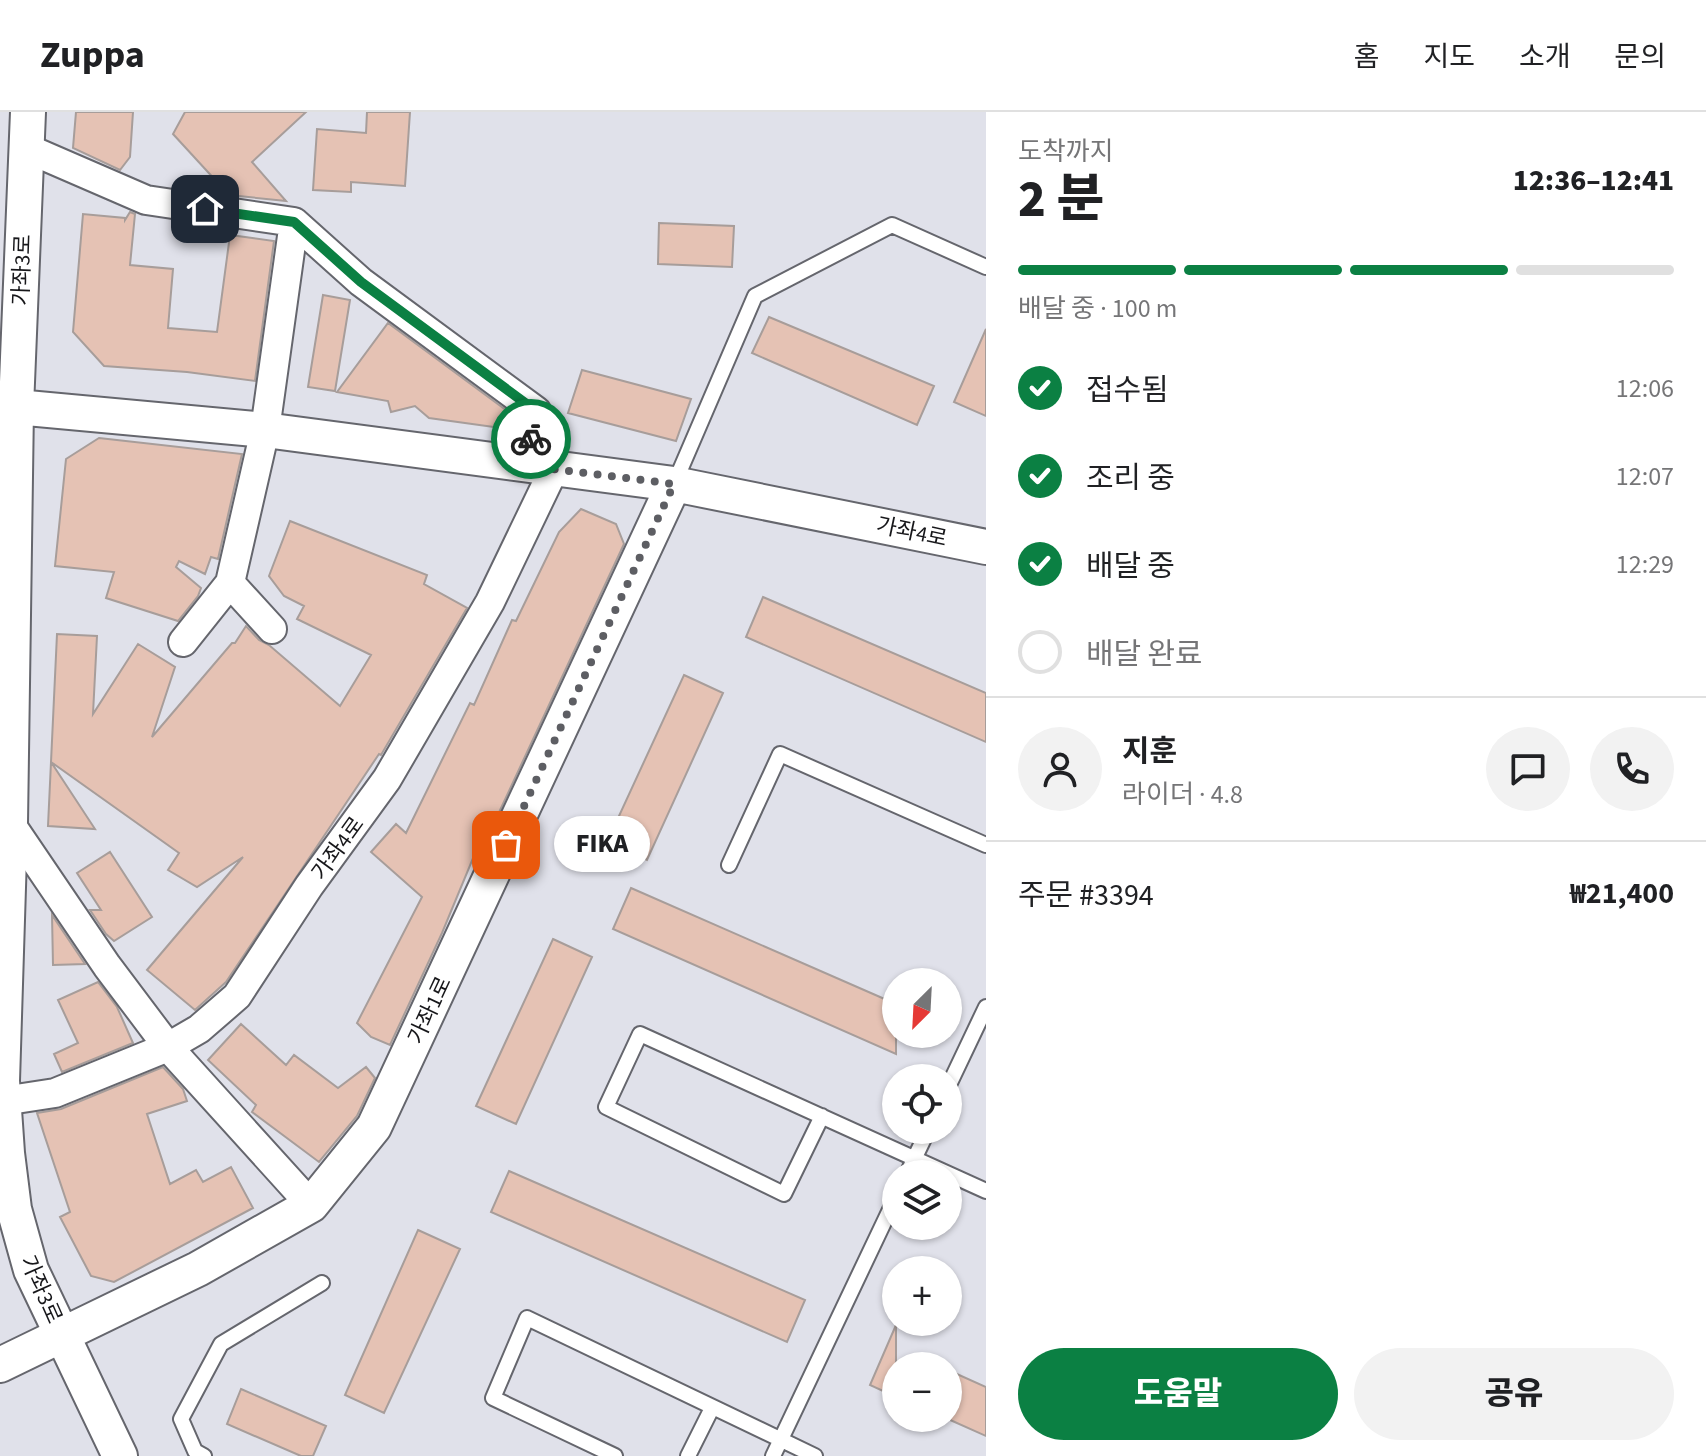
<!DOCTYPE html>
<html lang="ko">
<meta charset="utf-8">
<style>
:root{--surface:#fff;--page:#f2f2f2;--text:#202124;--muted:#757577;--line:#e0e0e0;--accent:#0b8043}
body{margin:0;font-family:"Source Sans 3","Noto Sans KR",sans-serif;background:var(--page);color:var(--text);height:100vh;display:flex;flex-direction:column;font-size:30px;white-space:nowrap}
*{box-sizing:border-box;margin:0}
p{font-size:26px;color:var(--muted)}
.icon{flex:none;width:44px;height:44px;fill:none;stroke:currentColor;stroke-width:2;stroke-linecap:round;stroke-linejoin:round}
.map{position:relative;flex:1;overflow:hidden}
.details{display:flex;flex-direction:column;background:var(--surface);width:720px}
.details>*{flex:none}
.needle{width:52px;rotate:204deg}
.controls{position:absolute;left:882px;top:856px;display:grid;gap:16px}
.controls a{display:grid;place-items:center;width:80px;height:80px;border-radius:50%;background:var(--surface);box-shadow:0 2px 6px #0004;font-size:40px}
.pin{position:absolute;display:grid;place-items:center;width:68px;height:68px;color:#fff;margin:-34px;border-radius:16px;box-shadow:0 4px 12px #0006}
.courier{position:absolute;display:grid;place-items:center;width:80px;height:80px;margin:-40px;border:6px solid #0b8043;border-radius:50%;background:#fff;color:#222;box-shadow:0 2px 10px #0007}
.bubble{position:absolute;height:56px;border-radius:28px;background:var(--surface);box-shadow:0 2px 6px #0004;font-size:26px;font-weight:800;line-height:56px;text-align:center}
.summary em{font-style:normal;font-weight:800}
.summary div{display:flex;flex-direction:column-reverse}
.summary{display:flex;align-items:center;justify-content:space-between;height:136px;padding:0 32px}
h1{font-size:52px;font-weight:800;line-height:60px}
.bar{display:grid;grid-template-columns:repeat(4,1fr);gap:12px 8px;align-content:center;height:96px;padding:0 32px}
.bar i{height:10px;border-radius:6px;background:var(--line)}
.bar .selected{background:var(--accent)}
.bar p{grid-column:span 4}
.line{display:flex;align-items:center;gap:20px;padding:0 32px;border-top:2px solid var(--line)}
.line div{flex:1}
.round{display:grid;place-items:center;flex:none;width:84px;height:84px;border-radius:42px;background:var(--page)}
ol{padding:0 32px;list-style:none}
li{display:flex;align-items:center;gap:24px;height:88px}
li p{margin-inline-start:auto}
li .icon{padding:8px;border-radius:50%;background:var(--accent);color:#fff;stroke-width:4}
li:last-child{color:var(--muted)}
li i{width:44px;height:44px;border:4px solid var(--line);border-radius:50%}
.cta{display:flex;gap:16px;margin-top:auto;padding:16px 32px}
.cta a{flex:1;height:92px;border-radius:48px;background:var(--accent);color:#fff;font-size:32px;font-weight:800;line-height:92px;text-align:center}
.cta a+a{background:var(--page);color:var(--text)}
header{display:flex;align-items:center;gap:48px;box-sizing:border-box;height:112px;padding:0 40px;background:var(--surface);border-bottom:2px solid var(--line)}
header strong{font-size:38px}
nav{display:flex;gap:44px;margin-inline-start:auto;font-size:28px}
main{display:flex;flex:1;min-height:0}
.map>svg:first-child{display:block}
.building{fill:#e5c2b4;stroke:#a79d9a;stroke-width:2}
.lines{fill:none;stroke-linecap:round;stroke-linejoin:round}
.service-casing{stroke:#65666d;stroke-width:18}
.minor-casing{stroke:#65666d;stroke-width:32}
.tertiary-casing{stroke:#65666d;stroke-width:38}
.service{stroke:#fff;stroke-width:14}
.minor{stroke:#fff;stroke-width:28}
.tertiary{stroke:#fff;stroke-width:34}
.done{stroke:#5d5e63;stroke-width:8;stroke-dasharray:0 14.4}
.route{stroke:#0b8043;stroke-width:10}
.labels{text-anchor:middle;stroke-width:6;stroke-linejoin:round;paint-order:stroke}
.street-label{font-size:22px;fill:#17171a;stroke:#fff}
</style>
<header>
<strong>Zuppa</strong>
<nav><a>홈</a><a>지도</a><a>소개</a><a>문의</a></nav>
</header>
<main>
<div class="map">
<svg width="986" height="1344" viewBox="0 0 986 1344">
<rect width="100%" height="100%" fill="#e0e1ea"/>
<path class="building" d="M76 0H133L130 45 120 58 73 36Z
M185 0H306L252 50 286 89 229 83 173 22Z
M367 0H410L405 74 351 70V80L313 78 317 17 366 21Z
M130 100 135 102 130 153 173 157 168 216 217 220 230 123 274 129 255 269 187 260 104 254 73 220 83 102 125 106V108Z
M659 111 734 114 732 155 658 152Z
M323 183 350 188 335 279 308 275Z
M769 205 934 274 917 313 752 241Z
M388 211 518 307 516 318 429 306 415 294 391 300 388 289 337 280Z
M986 217V304L954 290Z
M582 258 691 287 676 329 568 301Z
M99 326 242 342 218 447 211 445 205 462 179 449 176 455 201 476 198 484 178 509 106 486 114 460 55 454 66 347Z
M581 397 616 412 624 432 488 724 483 722 442 821 390 933 371 925 357 911 422 785 371 740 396 712 406 721 470 591 474 593 512 508 516 509 559 420Z
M290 409 427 463 424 472 467 496 381 643 379 642 226 870 195 898 147 858 243 745 197 775 168 758 179 741 51 650 95 717 48 714 57 522 97 524 93 602 138 532 175 555 152 625 232 531H235L246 514 259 528 269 533 340 594 371 543 297 507 304 494 284 484 269 464Z
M763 485 986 581V630L746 525Z
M684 563 723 581 647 748 607 730Z
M110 740 152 805 114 829 106 822 90 798H101L77 761Z
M631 776 896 892V942L613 817Z
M52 803 85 852 53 853Z
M553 827 592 845 516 1012 476 994Z
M98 870 117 895 133 931 62 960 54 942 78 931 58 888Z
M241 912 286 953 294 943 338 976 366 955 375 966 357 1004 319 1050 252 1000 256 993 208 948Z
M163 955 183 977 187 989 147 1002 170 1072 196 1058 203 1070 231 1055 253 1096 114 1170 91 1164 60 1105 70 1100 37 1001 61 997Z
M509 1059 805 1188 787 1230 491 1100Z
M418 1118 460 1137 384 1301 345 1283Z
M896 1213V1285L870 1273Z
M948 1258 986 1275V1324L948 1307Z
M241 1277 326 1314 313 1344H301L227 1312Z"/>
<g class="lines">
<defs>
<path id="service" d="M675 370 755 184 892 113 986 155
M729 753 780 642 986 733
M948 975 986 895
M822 1004 784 1082 606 995 640 922 986 1079
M907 1062 928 1018
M204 1344 195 1339 181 1307 221 1232 322 1171
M615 1344 493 1286 527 1206 815 1344
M688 1344 712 1296
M773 1344 896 1085"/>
<path id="minor" d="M26 36 146 88 294 110 361 170 536 299 528 354
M230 471 272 517
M183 530 230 471 265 318 294 110
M10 711 107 854 168 935 311 1093
M3 989 55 981 168 935 199 917 237 884 309 774 387 667 490 490 554 357"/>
<path id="tertiary" d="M28 0 16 295 10 711 2 969 7 1041 14 1097 31 1158 120 1344
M16 295 265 318 674 372 986 435
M0 1253 198 1157 311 1093 374 1015 674 372"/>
</defs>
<use href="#service" class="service-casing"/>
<use href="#minor" class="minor-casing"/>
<use href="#tertiary" class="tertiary-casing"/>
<use href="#service" class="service"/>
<use href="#minor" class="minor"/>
<use href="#tertiary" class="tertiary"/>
</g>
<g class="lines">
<path class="done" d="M506 733 674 372 528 354 531 327"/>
<path class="route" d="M205 97 294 110 361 170 536 299 531 327"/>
</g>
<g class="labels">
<g class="street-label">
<text transform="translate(21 158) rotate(-88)" y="8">가좌3로</text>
<text transform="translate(912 419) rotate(12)" y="8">가좌4로</text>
<text transform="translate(337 736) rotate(-54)" y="8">가좌4로</text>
<text transform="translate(429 898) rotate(-65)" y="8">가좌1로</text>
<text transform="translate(42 1177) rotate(66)" y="8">가좌3로</text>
</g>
</g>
</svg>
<div class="controls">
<a><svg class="needle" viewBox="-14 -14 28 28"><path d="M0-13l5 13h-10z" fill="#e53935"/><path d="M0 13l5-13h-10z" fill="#757577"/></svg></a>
<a><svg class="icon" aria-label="locate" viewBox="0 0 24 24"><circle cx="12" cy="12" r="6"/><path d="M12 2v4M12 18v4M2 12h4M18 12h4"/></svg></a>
<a><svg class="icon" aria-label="layers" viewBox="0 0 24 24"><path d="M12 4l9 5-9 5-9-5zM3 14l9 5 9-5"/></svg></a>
<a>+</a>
<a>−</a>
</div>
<div class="pin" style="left:506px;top:733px;background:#ea580c"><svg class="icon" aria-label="bag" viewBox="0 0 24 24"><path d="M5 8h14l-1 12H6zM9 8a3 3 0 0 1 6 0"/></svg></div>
<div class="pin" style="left:205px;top:97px;background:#1f2937"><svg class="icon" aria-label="home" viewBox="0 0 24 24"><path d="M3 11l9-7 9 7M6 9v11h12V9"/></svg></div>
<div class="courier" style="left:531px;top:327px"><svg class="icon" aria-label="bike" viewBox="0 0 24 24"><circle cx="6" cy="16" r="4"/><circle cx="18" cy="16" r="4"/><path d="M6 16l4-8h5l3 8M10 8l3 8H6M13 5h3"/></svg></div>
<div class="bubble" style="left:554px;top:704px;width:96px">FIKA</div>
</div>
<section class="details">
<div class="summary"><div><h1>2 분</h1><p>도착까지</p></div><em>12:36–12:41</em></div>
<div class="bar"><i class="selected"></i><i class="selected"></i><i class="selected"></i><i></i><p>배달 중 · 100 m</p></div>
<ol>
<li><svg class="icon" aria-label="check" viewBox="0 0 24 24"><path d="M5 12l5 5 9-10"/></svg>접수됨<p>12:06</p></li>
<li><svg class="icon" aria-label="check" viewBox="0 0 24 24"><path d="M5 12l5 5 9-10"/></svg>조리 중<p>12:07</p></li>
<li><svg class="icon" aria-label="check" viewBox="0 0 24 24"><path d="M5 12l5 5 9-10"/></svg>배달 중<p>12:29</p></li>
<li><i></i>배달 완료</li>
</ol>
<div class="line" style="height:144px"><a class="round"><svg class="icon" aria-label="person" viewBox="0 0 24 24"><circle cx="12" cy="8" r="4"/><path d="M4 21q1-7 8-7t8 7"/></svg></a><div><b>지훈</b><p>라이더 · 4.8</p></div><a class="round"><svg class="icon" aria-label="chat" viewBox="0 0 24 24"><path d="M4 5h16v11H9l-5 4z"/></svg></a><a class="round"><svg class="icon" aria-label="phone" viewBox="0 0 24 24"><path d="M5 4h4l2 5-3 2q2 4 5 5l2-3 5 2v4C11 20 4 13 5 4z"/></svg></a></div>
<div class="line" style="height:104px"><div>주문 #3394</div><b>₩21,400</b></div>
<div class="cta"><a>도움말</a><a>공유</a></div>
</section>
</main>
